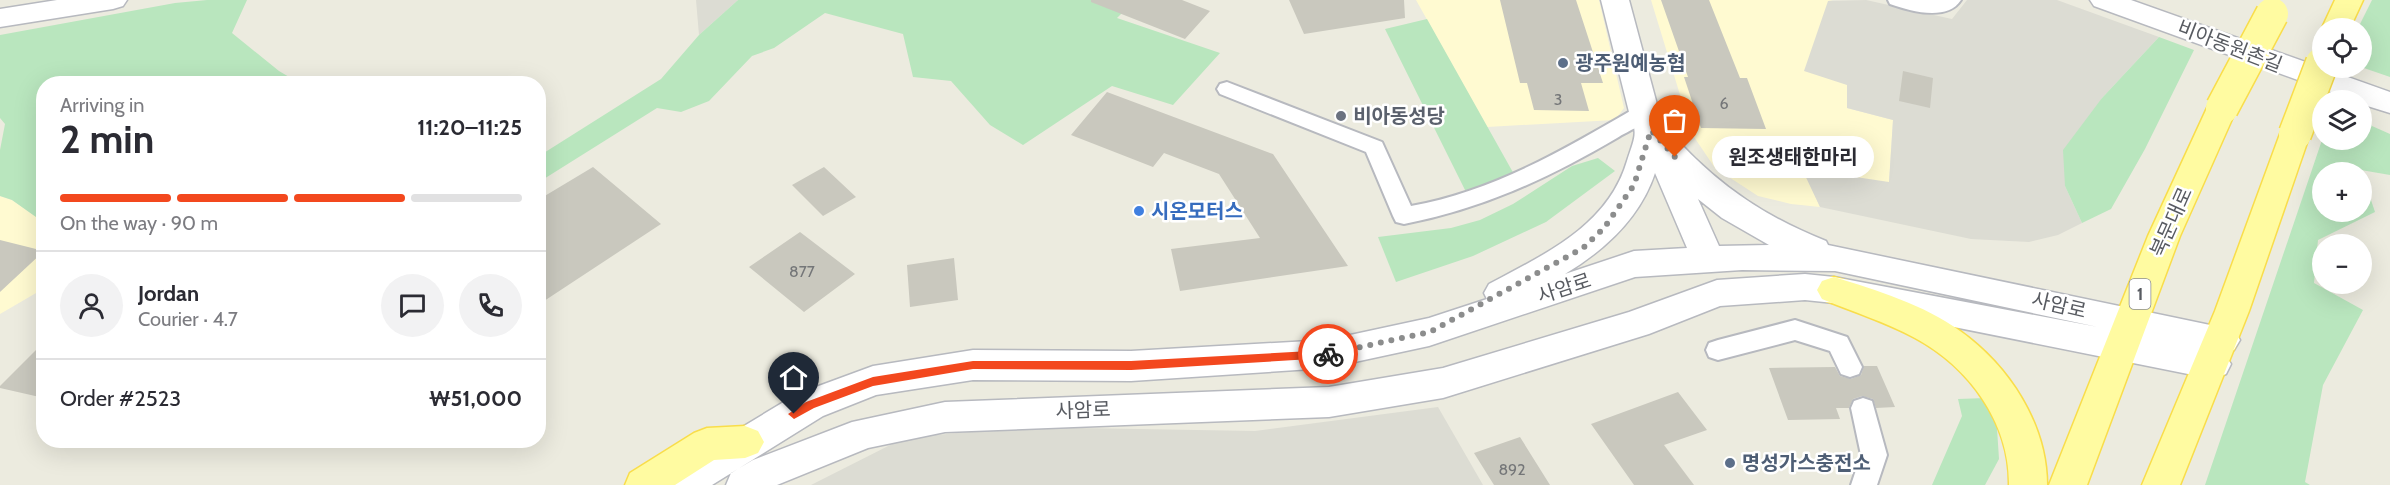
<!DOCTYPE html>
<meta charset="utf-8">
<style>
:root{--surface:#fff;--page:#f2f2f3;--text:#2b2b33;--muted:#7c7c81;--line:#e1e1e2;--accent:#f3481e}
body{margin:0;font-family:Cabin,"Noto Sans KR",sans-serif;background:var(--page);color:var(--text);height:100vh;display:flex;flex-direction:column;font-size:22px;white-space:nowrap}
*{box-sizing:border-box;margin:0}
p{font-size:20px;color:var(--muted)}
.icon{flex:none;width:33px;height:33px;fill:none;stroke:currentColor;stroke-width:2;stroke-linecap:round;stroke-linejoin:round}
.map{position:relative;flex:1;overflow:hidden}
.drawer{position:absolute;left:36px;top:76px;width:510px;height:372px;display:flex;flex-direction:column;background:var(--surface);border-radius:24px;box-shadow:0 6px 24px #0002}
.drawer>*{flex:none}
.controls{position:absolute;left:2312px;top:18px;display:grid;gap:12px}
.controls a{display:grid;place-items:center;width:60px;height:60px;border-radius:50%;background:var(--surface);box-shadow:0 6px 24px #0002;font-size:30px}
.pin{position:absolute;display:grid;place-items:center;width:51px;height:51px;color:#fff;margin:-62px -26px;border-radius:50% 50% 50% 0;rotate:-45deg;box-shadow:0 0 6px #0007}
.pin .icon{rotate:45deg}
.courier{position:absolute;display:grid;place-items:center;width:60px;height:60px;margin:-30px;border:4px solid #f3481e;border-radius:50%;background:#fff;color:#222;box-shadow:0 2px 8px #0007}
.bubble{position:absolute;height:42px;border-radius:21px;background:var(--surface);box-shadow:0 6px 24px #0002;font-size:20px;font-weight:700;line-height:42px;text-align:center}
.headline em{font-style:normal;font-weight:700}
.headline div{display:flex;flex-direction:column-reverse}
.headline{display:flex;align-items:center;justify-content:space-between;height:102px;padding:0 24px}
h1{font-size:39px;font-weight:700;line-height:45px}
.bar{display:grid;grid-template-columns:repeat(4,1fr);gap:9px 6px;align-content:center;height:72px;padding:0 24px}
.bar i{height:8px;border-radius:4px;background:var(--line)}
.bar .on{background:var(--accent)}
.bar p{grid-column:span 4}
.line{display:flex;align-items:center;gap:15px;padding:0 24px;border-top:2px solid var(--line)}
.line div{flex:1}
.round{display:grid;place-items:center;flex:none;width:63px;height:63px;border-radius:32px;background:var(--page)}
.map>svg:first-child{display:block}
.commercial{fill:#fffad1}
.industrial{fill:#dcdcd3}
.green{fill:#b9e6be;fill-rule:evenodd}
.building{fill:#c9c8be}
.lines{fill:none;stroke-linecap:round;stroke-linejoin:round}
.service-casing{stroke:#b7b9bf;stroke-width:4}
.minor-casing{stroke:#b7b9bf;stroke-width:3}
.primary-casing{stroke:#f9dd4b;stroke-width:3}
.service{fill:#fff;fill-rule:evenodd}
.minor{fill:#fff;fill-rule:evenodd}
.primary{fill:#fffba1;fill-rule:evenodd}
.primary-bridge-casing{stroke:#f9dd4b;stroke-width:35;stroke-linecap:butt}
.primary-bridge{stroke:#fffba1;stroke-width:32}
.route{fill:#f3481e}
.done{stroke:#8c8d8d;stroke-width:6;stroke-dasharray:0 10.8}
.service-dot{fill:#5c6f8a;stroke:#fff;stroke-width:2}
.worship-dot{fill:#6b7280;stroke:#fff;stroke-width:2}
.shop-dot{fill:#3f7fe0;stroke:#fff;stroke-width:2}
.labels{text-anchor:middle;stroke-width:5;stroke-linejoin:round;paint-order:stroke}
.number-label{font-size:16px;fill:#747678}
.shield{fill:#fff;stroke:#8a8c90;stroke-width:1.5}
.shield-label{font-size:18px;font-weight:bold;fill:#585b61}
.street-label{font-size:20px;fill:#585b61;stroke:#fff}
.service-label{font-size:20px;font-weight:bold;fill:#4e5e75;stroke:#fff;text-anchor:start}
.worship-label{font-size:20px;font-weight:bold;fill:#5b616d;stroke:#fff;text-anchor:start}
.shop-label{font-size:20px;font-weight:bold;fill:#366cbe;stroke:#fff;text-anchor:start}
</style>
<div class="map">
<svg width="2390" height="485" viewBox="0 0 2390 485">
<rect width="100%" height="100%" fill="#ecebdf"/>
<path class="commercial" d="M1416 0H1599L1624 108 1615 120 1487 127Z
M1651 0H1833L1828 1 1847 85V108L1893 120 1889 183 1803 169 1820 207 1791 204 1758 196 1715 168 1692 134Z
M0 196 12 200 44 222 43 289 0 314Z"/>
<path class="industrial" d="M696 0H738L699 35Z
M1866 0 1952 19 1967 0H2057L2159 37 2102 98 2065 186 2082 223 2058 235 2029 242 1971 239 1820 207 1802 169 1889 182 1893 120 1847 108V85L1804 71 1828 1Z
M1438 407 1483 485H811L904 438 1021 427 1255 431Z"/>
<path class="green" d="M207 0H247L232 33 279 71 301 84H44L43 222 12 200 0 196V150L5 124 0 118V35L175 3Z
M738 0H1135L1117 18 1220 53 1173 105 1112 86 1023 145 990 125 951 81 913 77 903 34 825 13 774 48 752 56 709 101 681 112 657 108 539 182V156L661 79 699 35Z
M2372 0H2390V77L2361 67V28H2358Z
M1427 19 1515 176 1466 192 1385 29Z
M2159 37 2194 50 2145 149 2111 209 2082 223 2065 186 2063 150 2102 98Z
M2361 107 2372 126 2390 134V175L2361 170 2375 212 2318 240 2314 283 2363 310 2323 385 2305 482 2310 485H2205L2322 140H2361ZM2322 172H2361V212H2322Z
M1598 158 1615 171 1546 222 1473 256 1396 282 1378 237 1451 228 1480 220 1513 204 1572 166Z
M1986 398 1996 413 1999 459 1985 485H1932L1962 416 1958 399Z"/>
<path class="building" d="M1091 0H1182L1210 11 1185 39 1091 2Z
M1289 0H1404L1405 18 1304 34Z
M1500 0H1576L1603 83H1581L1589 111 1534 110 1527 83H1520Z
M1661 0H1709L1740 78H1747L1766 129 1701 128 1684 77H1688Z
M1903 71 1933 78 1930 108 1899 101Z
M1107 92 1273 154 1348 266 1180 291 1171 249 1260 238 1219 174 1164 153 1153 167 1071 135Z
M593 167 661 224 538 305V200Z
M824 167 856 197 823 216 792 185Z
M800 232 855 274 804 312 749 267Z
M0 240 44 251 0 292Z
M954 258 958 300 910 307 907 265Z
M44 342V398L0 388V386Z
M1864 366H1877L1895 407 1876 408 1873 399 1862 396 1853 399 1849 408H1836L1840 419 1788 420 1769 368 1835 367 1840 376 1851 379 1861 375Z
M1678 392 1707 430 1664 445 1694 485H1634L1591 424Z
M1520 437 1550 485H1494L1474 453Z"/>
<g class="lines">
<defs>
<path id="service" d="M1888 0H1961C1947 22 1910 11 1890 4Z
M1227 82 1382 142 1411 206C1494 191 1565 149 1637 107H1651L1654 112C1647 124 1628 131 1617 138 1549 178 1482 209 1404 224L1396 222 1393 216 1366 152 1220 94 1217 89 1220 84Z
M1795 320 1847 337 1862 367 1859 374 1850 377 1841 374 1830 351 1795 340 1718 360 1709 357 1706 350 1709 343 1718 340Z
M1863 398 1872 401 1887 455 1877 485H1851L1861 455 1851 408 1854 401Z"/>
<path id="minor" d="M57 0H127L123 6 113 9 0 27V9Z
M1601 0H1629L1659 112 1672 140 1679 142C1722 188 1768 218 1826 241L1828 245 2234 330 2240 340 2234 350 2224 353 2231 364 2226 374 2213 379 1834 303 1805 300 1720 306 1649 334 1443 398 1329 417 945 432 868 448 777 485H726L731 473 753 460 852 422 945 402 1329 387 1443 368 1629 312 1717 280 1805 274 1834 277 2098 327 1835 271 1742 270 1635 277 1429 346 1327 368 1131 381 973 380 876 395 823 416 712 485H661L666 473 797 394 873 366 973 350 1131 351 1327 340 1429 318 1487 299 1484 293 1489 284C1545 254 1608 226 1627 161 1634 138 1639 135 1629 112ZM1655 173 1687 248 1634 251 1565 274C1605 250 1640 218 1655 173ZM1698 199 1722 218 1769 245 1719 246Z
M2090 0H2131L2390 92V113L2361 104V100H2353L2094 6Z"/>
<path id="primary" d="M2335 0H2363L2350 28H2322Z
M2222 98 2233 101 2237 108 2180 236 2087 485H2049L2148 236 2207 108 2211 101Z
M2295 123 2306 126 2310 134 2249 311 2180 485H2142L2215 311 2280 134 2284 126Z
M1834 277C1876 290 1925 305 1960 331 2009 366 2047 424 2047 485H2009C2010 423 1969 367 1915 338 1886 322 1853 312 1822 299L1817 290 1822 281Z
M745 426 758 431 764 442 758 453 745 458 714 460 675 485H625L630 473 694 433 707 428Z"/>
</defs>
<use href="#service" class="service-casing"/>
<use href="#minor" class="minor-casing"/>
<use href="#primary" class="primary-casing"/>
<use href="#service" class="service"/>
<use href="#minor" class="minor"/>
<use href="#primary" class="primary"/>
<defs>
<path id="primary-bridge" d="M2222 108 2272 14
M2295 134 2322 63"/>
</defs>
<use href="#primary-bridge" class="primary-bridge-casing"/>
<use href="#primary-bridge" class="primary-bridge"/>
</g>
<path class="route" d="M1328 350 1334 354 1328 358 1131 370 973 369 873 386 814 408 794 419 788 414 806 402 873 377 973 361H1131Z"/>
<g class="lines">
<path class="done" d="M1328 354 1430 332 1583 248 1604 228 1634 185 1651 130 1675 157"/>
</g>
<g class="service-dot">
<circle cx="1563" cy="63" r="6"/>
<circle cx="1730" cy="463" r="6"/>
</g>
<circle class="worship-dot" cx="1341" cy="116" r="6"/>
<circle class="shop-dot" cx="1139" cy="211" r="6"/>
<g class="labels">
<g class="number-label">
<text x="1558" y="105">3</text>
<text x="1724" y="109">6</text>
<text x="802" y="277">877</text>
<text x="1512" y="475">892</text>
</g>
<rect class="shield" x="2129.5" y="279" width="21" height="30" rx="4.5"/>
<g class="shield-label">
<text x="2140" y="300">1</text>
</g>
<g class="street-label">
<text transform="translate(2230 46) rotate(21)" y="7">비아동원촌길</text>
<text transform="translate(2171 222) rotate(-66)" y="7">북문대로</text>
<text transform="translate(1564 288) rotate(-18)" y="7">사암로</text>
<text transform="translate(2059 305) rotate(13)" y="7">사암로</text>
<text transform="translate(1083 410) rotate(-2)" y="7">사암로</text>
</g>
<g class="service-label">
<text x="1575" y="70">광주원예농협</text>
<text x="1742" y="470">명성가스충전소</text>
</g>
<g class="worship-label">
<text x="1353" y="123">비아동성당</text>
</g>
<g class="shop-label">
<text x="1151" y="218">시온모터스</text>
</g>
</g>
</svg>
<div class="controls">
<a><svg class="icon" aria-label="locate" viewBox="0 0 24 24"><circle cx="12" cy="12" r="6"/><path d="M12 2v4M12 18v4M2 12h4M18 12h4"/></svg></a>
<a><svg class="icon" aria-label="layers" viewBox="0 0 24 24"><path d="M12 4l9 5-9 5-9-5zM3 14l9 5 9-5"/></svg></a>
<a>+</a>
<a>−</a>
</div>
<div class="pin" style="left:1675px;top:157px;background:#ea580c"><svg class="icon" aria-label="bag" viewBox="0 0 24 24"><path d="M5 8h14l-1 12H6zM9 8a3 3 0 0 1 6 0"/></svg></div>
<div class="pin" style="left:794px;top:414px;background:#1f2937"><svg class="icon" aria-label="home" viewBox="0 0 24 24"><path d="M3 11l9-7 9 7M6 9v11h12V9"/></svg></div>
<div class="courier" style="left:1328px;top:354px"><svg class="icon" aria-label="bike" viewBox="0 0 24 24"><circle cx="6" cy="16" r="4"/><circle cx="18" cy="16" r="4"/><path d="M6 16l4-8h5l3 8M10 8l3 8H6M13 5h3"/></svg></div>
<div class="bubble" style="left:1712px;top:136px;width:162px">원조생태한마리</div>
<section class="drawer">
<div class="headline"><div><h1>2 min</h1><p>Arriving in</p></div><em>11:20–11:25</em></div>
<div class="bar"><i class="on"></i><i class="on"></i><i class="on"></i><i></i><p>On the way · 90 m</p></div>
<div class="line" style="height:108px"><a class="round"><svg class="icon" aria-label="person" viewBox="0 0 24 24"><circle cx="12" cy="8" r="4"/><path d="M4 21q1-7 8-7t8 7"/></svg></a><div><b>Jordan</b><p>Courier · 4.7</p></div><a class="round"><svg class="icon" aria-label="chat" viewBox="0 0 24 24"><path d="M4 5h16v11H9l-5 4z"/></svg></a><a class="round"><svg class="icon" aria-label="phone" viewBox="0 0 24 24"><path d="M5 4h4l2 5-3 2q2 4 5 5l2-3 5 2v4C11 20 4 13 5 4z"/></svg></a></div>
<div class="line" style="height:78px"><div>Order #2523</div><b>₩51,000</b></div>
</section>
</div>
